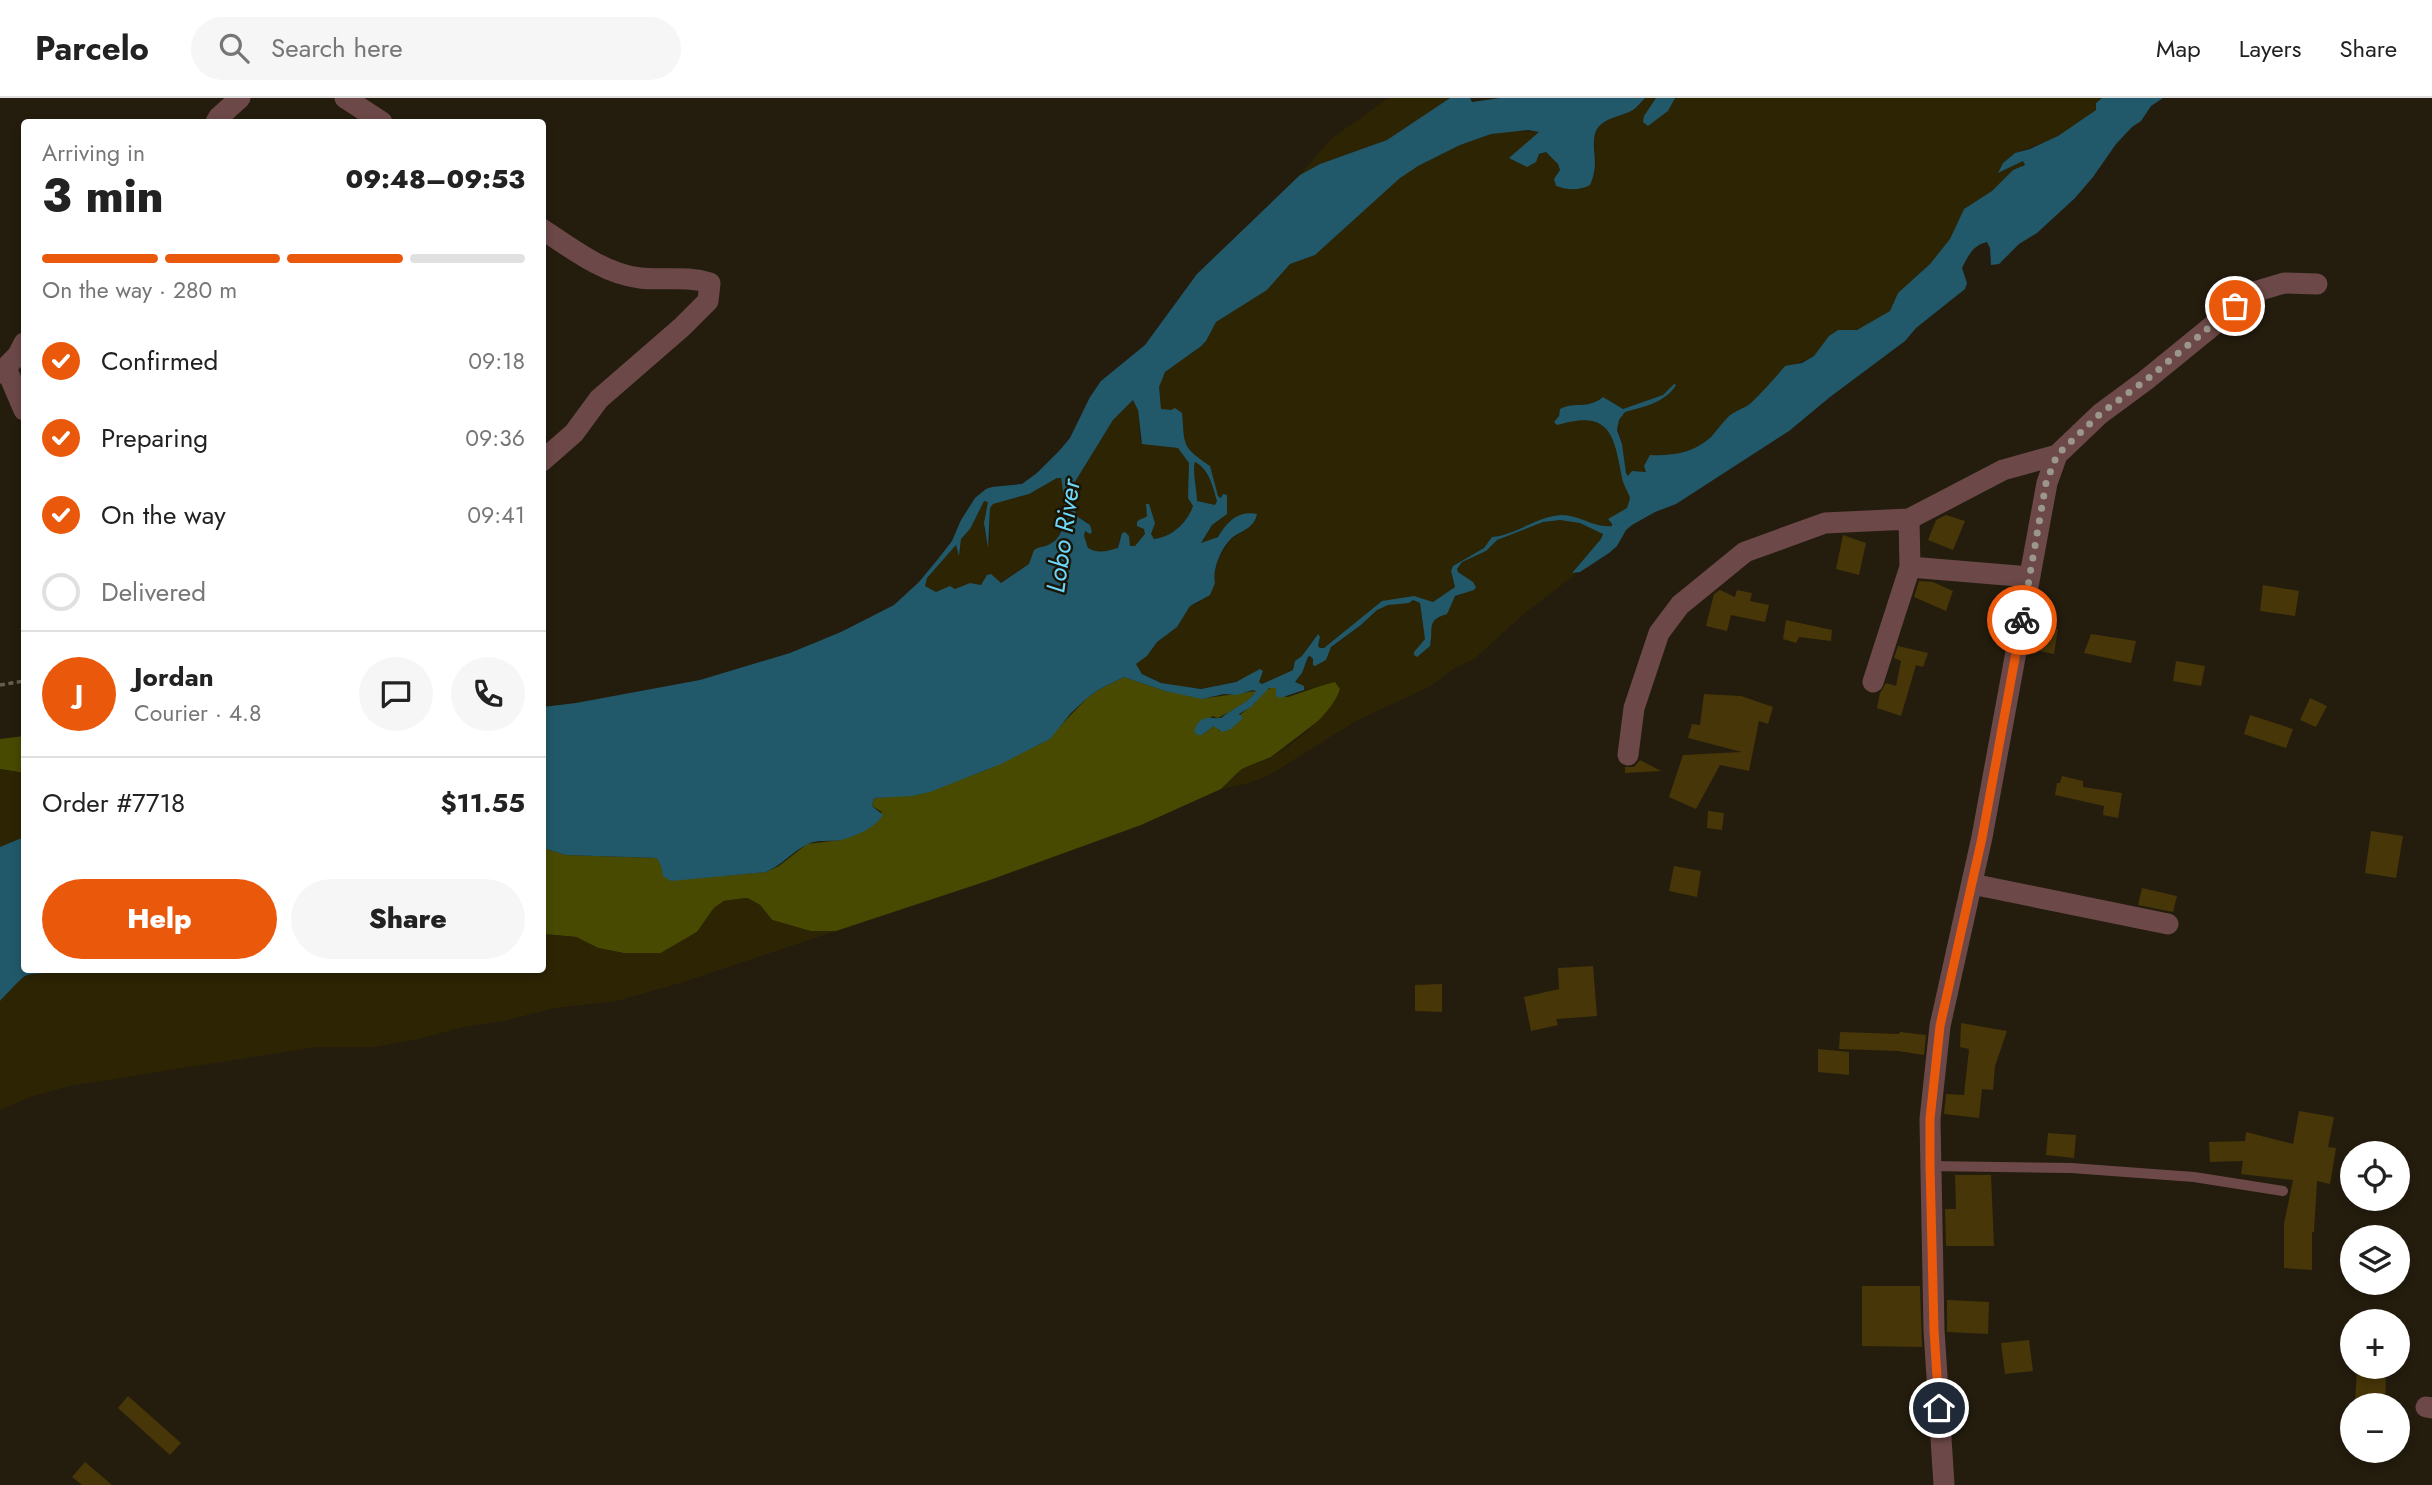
<!DOCTYPE html>
<meta charset="utf-8">
<style>
:root{--surface:#fff;--page:#f6f6f6;--text:#222;--muted:#767676;--line:#e0e0e0;--accent:#ea580c}
body{margin:0;font-family:Jost,sans-serif;background:var(--page);color:var(--text);height:100vh;display:flex;flex-direction:column;font-size:26px;white-space:nowrap}
*{box-sizing:border-box;margin:0}
p{font-size:23px;color:var(--muted)}
.icon{flex:none;width:38px;height:38px;fill:none;stroke:currentColor;stroke-width:2;stroke-linecap:round;stroke-linejoin:round}
.map{position:relative;flex:1;overflow:hidden}
.drawer{position:absolute;left:21px;top:21px;width:525px;height:854px;display:flex;flex-direction:column;background:var(--surface);border-radius:7px;box-shadow:0 4px 10px #0003}
.drawer>*{flex:none}
.buttons{position:absolute;left:2340px;top:1043px;display:grid;gap:14px}
.buttons a{display:grid;place-items:center;width:70px;height:70px;border-radius:50%;background:var(--surface);box-shadow:0 4px 10px #0003;font-size:35px}
.pin{position:absolute;display:grid;place-items:center;width:60px;height:60px;color:#fff;margin:-30px;border:4px solid #fff;border-radius:50%;box-shadow:0 2px 7px #0007}
.courier{position:absolute;display:grid;place-items:center;width:70px;height:70px;margin:-35px;border:5px solid #ea580c;border-radius:50%;background:#fff;color:#222;box-shadow:0 2px 9px #0007}
.summary em{font-style:normal;font-weight:800}
.summary div{display:flex;flex-direction:column-reverse}
.summary{display:flex;align-items:center;justify-content:space-between;height:119px;padding:0 21px}
h1{font-size:46px;font-weight:800;line-height:52px}
.bar{display:grid;grid-template-columns:repeat(4,1fr);gap:10px 7px;align-content:center;height:84px;padding:0 21px}
.bar i{height:9px;border-radius:5px;background:var(--line)}
.bar .active{background:var(--accent)}
.bar p{grid-column:span 4}
.line{display:flex;align-items:center;gap:18px;padding:0 21px;border-top:2px solid var(--line)}
.line div{flex:1}
.round{display:grid;place-items:center;flex:none;width:74px;height:74px;border-radius:37px;background:var(--page)}
ol{padding:0 21px;list-style:none}
li{display:flex;align-items:center;gap:21px;height:77px}
li p{margin-inline-start:auto}
li .icon{padding:7px;border-radius:50%;background:var(--accent);color:#fff;stroke-width:4}
li:last-child{color:var(--muted)}
li i{width:38px;height:38px;border:4px solid var(--line);border-radius:50%}
.primary-button{display:flex;gap:14px;margin-top:auto;padding:14px 21px}
.primary-button a{flex:1;height:80px;border-radius:42px;background:var(--accent);color:#fff;font-size:28px;font-weight:800;line-height:80px;text-align:center}
.primary-button a+a{background:var(--page);color:var(--text)}
header{display:flex;align-items:center;gap:42px;box-sizing:border-box;height:98px;padding:0 35px;background:var(--surface);border-bottom:2px solid var(--line)}
header strong{font-size:33px}
nav{display:flex;gap:38px;margin-inline-start:auto;font-size:24px}
.search{width:490px;height:63px;background:var(--page);display:flex;align-items:center;gap:18px;box-sizing:border-box;padding:0 24px;border-radius:38px;color:var(--muted);font-size:26px}
.map>svg:first-child{display:block}
.green{fill:#474a00}
.sand{fill:#2d2403}
.water{fill:#21596a;fill-rule:evenodd}
.building{fill:#473608}
.lines{fill:none;stroke-linecap:round;stroke-linejoin:round}
.path{stroke:#645d50;stroke-width:3.5;stroke-dasharray:5 3.5;stroke-linecap:butt}
.lane{stroke:#6c4948;stroke-width:10}
.street{stroke:#6c4948;stroke-width:21}
.done{stroke:#9c978b;stroke-width:7;stroke-dasharray:0 12.6}
.route{stroke:#ea580c;stroke-width:9}
.labels{text-anchor:middle;stroke-width:5;stroke-linejoin:round;paint-order:stroke}
.water-label{font-size:26px;font-style:italic;fill:#6dd8fb;stroke:#1a1405}
</style>
<header>
<strong>Parcelo</strong>
<div class="search"><svg class="icon" aria-label="search" viewBox="0 0 24 24"><circle cx="10" cy="10" r="6"/><path d="M15 15l6 6"/></svg>Search here</div>
<nav><a>Map</a><a>Layers</a><a>Share</a></nav>
</header>
<div class="map">
<svg width="2432" height="1387" viewBox="0 0 2432 1387">
<rect width="100%" height="100%" fill="#241d0e"/>
<path class="green" d="M1124 579 1165 593 1207 600 1256 593C1249 606 1232 612 1218 620L1212 618 1202 637 1214 628H1218L1219 633 1254 606 1264 593 1273 589 1277 590 1276 597 1288 599 1335 583 1340 591 1337 601 1326 617 1271 659 1242 671 1221 691 1141 727 987 783 836 833H810L772 822 760 807 747 800 724 803 714 810 697 834 661 855H623L598 850 576 839 543 836V750L566 757 657 760 662 768 707 779 766 774 779 768 807 746 840 742 882 714 872 708 874 700 921 696 986 672 1046 643 1086 601 1098 592Z
M24 638V675L0 671V641Z"/>
<path class="sand" d="M1388 0H1450L1387 42 1320 66 1300 77 1331 41Z
M1645 0H1656L1644 19 1648 28 1668 13 1675 0H2102L2096 5V12C2083 21 2071 31 2058 38 2039 50 2006 50 1998 75L2023 63 2025 64 2020 70 2013 72 1992 93 1964 111 1950 141 1930 166 1898 195 1890 213 1864 229 1829 238 1814 258 1782 272C1776 283 1761 294 1753 303 1747 309 1736 312 1730 317 1719 327 1712 341 1699 348 1686 354 1671 360 1657 357L1644 368 1646 374 1633 373 1628 378 1626 375C1624 367 1624 360 1623 352 1621 336 1613 328 1625 314L1663 301 1671 289 1664 297 1622 311 1603 299 1593 306 1559 313 1558 320 1560 326C1567 322 1574 322 1582 322 1618 322 1617 353 1622 380 1623 387 1628 393 1630 400L1627 410 1608 421 1612 428C1588 430 1577 416 1551 420 1530 423 1513 437 1492 439L1484 450 1453 468 1451 473 1455 489 1433 504 1404 501 1382 503 1324 550H1320L1318 548 1320 539 1317 536 1302 558 1295 563 1293 572 1262 586 1259 584 1263 573C1229 587 1191 599 1156 582 1147 577 1139 577 1136 566L1147 558 1157 544 1177 529 1190 508 1199 505 1214 481 1218 462 1230 442 1252 427 1235 422C1219 429 1222 442 1201 445L1212 427 1223 420 1222 400H1219L1215 393 1210 368C1181 348 1185 348 1182 315L1161 311 1158 289 1166 273 1200 249 1206 243 1215 224 1267 192 1290 166 1315 157 1400 80 1418 68 1460 47 1491 36 1505 33 1540 34 1510 60 1522 65 1546 54 1558 66 1560 72 1554 81 1594 78C1598 64 1592 47 1596 34 1602 20 1622 19 1633 12 1638 9 1642 4 1645 0Z
M1133 302 1138 312 1140 342 1156 348 1178 350C1202 371 1181 386 1193 408 1186 425 1173 439 1153 441L1151 436 1154 421 1146 406 1148 418 1145 420V436L1135 448H1130L1120 440 1118 450C1107 453 1098 456 1088 450L1084 438 1085 433 1092 434 1088 424 1078 419 1072 407 1073 387 1113 322Z
M1195 364C1209 371 1213 389 1217 403L1215 407 1197 403C1197 391 1192 372 1195 364Z
M1057 380H1061L1066 416 1058 439 1049 447 1042 448 1029 466 1000 485 986 479 981 487 973 485 955 491 950 488 936 494 925 488 927 480 956 447 960 456 961 441 970 431 984 403 989 404 984 433 990 445V410L993 406 1029 396Z
M1560 422 1580 425 1602 434 1601 441 1573 473 1572 475 1576 476 1526 514 1474 561 1453 571 1431 588 1356 623 1268 678 1246 686 1221 691C1228 685 1234 677 1241 672 1250 666 1262 664 1272 659 1294 646 1333 615 1340 591L1335 584 1304 592V590L1295 584 1302 575 1310 558 1315 568C1329 561 1323 556 1332 549 1341 542 1350 536 1359 529 1366 524 1371 516 1379 511 1386 506 1414 501 1420 505L1425 541 1414 554 1432 544C1431 538 1429 532 1432 526 1436 513 1458 494 1471 493L1469 481 1458 474 1457 471 1462 464 1486 453 1497 442 1543 424Z
M0 671 24 675V739L0 749Z
M747 800 760 807 772 822 810 833H836L687 883 617 903 555 910 504 923 463 929 419 941 375 949H317L69 988 33 998 0 1012V903C3 900 22 879 25 878 35 874 44 877 54 872H542L543 836 576 839 598 850 623 855H661L697 834 714 810 724 803Z"/>
<path class="water" d="M1450 0H1470L1472 4 1500 0H1645C1641 4 1637 9 1633 12 1621 19 1599 20 1595 36 1591 54 1600 65 1590 87 1578 93 1568 92 1556 88L1554 81 1560 72 1558 66 1546 54 1539 56 1536 64 1527 69 1509 60 1539 34 1528 32 1491 36 1460 47 1418 68 1400 80 1315 157 1290 166 1267 192 1216 224 1206 243 1200 249 1165 274 1159 289 1161 311 1171 312 1175 310 1182 315C1185 348 1181 348 1210 368L1218 398 1221 400 1223 396 1227 397V416L1212 427 1201 445 1218 439C1227 424 1238 412 1257 416 1254 430 1243 432 1233 439 1222 448 1212 471 1215 485L1210 497 1190 508 1177 529 1157 544 1147 558 1136 566 1142 576 1161 585 1201 591 1236 584 1260 571 1263 573 1259 584 1262 586 1293 572 1295 563 1302 558 1318 536 1320 539 1318 548 1320 550H1324L1382 503 1414 498 1433 504 1455 489 1451 473 1453 468 1484 450 1492 439C1516 437 1537 418 1562 417 1579 417 1594 430 1612 428V426L1608 421 1627 410 1630 400C1628 393 1623 387 1622 380 1614 336 1610 311 1557 327L1554 324 1559 318 1560 311C1575 303 1587 312 1603 299L1623 311 1663 297 1674 286 1676 287C1666 304 1644 309 1625 314L1619 322 1617 332 1622 346 1626 375 1628 378 1632 373 1646 374 1644 368 1650 357C1672 358 1694 355 1711 339 1717 332 1722 325 1729 318 1736 312 1746 310 1752 304 1763 293 1775 280 1785 268L1802 265 1814 258 1829 238 1838 232H1857L1890 213 1898 195 1930 166 1950 141 1964 111 1992 93 2013 72 2025 67 2023 63 1998 75 2003 65 2015 55 2030 51 2058 38 2096 12V5L2102 0H2163L2151 8 2141 23 2132 29 2116 46 2093 79 2075 100 2037 135 2019 146 1999 166 1991 167 1990 150 1987 144C1973 147 1968 158 1962 170L1967 185 1965 191 1916 230 1905 243 1830 299 1789 333 1676 406 1655 414 1632 427 1626 432 1617 448 1609 455 1580 474 1572 475 1601 441 1603 436 1580 425 1560 422 1543 424 1497 442 1486 453 1462 464 1457 471 1458 474 1473 484 1476 489 1474 492 1455 498 1447 516C1425 522 1434 532 1430 548L1417 559 1414 557V554L1425 541 1420 505 1413 502 1409 505 1388 507 1377 512 1361 527 1331 549 1326 562 1315 568 1313 567V561L1310 558 1308 559 1302 575 1295 584 1304 588V592L1280 600 1276 598V590H1269L1251 609 1239 616 1243 620 1231 631 1222 634 1214 628 1202 637H1197L1194 633C1200 616 1208 621 1221 620 1234 609 1248 606 1256 593L1253 592 1237 597 1224 596 1202 601 1165 593 1124 579 1098 592 1086 601 1071 615 1050 641 1001 666 930 694 912 698 874 700 872 708 883 717C875 730 856 738 841 742 830 744 818 741 808 746 793 753 782 767 766 774L671 783 663 778 661 768 657 760 566 757 543 750V609L576 605 700 582 790 555 841 534 894 507 919 484 938 461 952 443 961 422 975 400 986 391 992 389 1022 386 1037 375 1060 352 1070 340 1090 299 1101 283 1145 247 1197 176 1300 77 1320 66 1387 42ZM1133 302 1138 312 1142 346 1178 350 1189 365 1188 400 1193 408C1187 425 1172 439 1154 441L1151 436 1155 425 1149 406H1146L1147 418C1143 422 1136 420 1137 428L1144 431 1145 436 1135 448H1130L1129 438 1125 434 1122 435 1118 450C1107 453 1098 456 1088 450L1084 438 1085 433 1090 436 1092 434 1090 427 1078 419 1072 407 1073 387 1113 322ZM1195 364C1209 371 1213 389 1217 403L1215 407 1197 403C1197 392 1192 372 1195 364ZM1057 380H1061C1064 398 1071 436 1050 446 1045 449 1040 448 1034 452L1029 466 1001 485 991 476 987 477 981 487 970 485 955 491 950 488 936 494 925 488 927 480 956 447 959 458 961 441 970 431 984 403 988 404 984 425 988 450 990 410 993 406 1029 396Z
M1656 0H1675L1668 13 1648 28 1643 24 1644 18Z
M24 739V872H54C44 877 35 874 25 878 22 879 3 900 0 903V749Z"/>
<path class="building" d="M1946 417 1965 423 1953 452 1928 442 1936 422Z
M1843 437 1866 445 1859 477 1836 471Z
M1919 483 1933 484 1953 493 1946 513 1914 499Z
M2263 487 2299 493 2295 518 2260 513Z
M1720 492 1735 499 1737 492 1752 495 1750 503 1769 507 1765 524 1731 517 1727 533 1706 528 1714 496Z
M1786 522 1832 532 1831 543 1799 539 1796 545 1783 541Z
M2034 527 2058 531 2054 556 2030 551Z
M2091 536 2136 543 2131 565 2084 555Z
M1898 548 1928 555 1923 569 1916 567 1901 618 1877 610 1880 595 1886 585 1896 588 1901 563 1894 560Z
M2176 563 2205 568 2201 588 2173 583Z
M1704 596 1741 598 1773 609 1768 626 1759 623 1749 673 1720 667 1696 711 1669 699 1683 657 1742 654 1688 640 1692 626 1700 627Z
M2310 600 2327 608 2316 629 2300 622Z
M2250 617 2293 631 2286 650 2244 636Z
M1640 662 1661 673 1625 675V669H1634Z
M2062 678 2083 683V689L2122 695 2118 720 2103 717 2104 708 2055 697 2057 685H2060Z
M1708 713 1724 715 1722 732 1707 730Z
M2371 733 2403 738 2396 780 2365 775Z
M1674 768 1701 773 1697 799 1669 793Z
M2142 790 2177 798 2173 814 2138 807Z
M1593 868 1597 918 1556 921 1558 927 1531 933 1524 899 1559 891 1558 870Z
M1442 886V914L1415 913V887Z
M1961 925 2007 933 1995 968 1993 992 1982 991 1979 1020 1944 1016 1946 996 1964 997 1969 951 1960 949Z
M1840 934 1899 936 1900 934 1926 937 1924 957 1898 953 1839 951Z
M1818 951 1849 954V977L1818 974Z
M2299 1013 2334 1019 2328 1049 2336 1050 2330 1086 2317 1083 2314 1134H2312V1172L2284 1170V1126L2293 1082 2241 1076 2243 1063 2210 1064 2209 1044 2245 1043 2246 1034 2293 1046Z
M2048 1035 2076 1037 2074 1060 2046 1057Z
M1955 1077H1991L1994 1148H1946L1945 1111H1956Z
M1862 1188H1920L1922 1249 1862 1248Z
M1947 1202 1989 1204 1988 1236 1947 1234Z
M2029 1242 2033 1273 2005 1276 2001 1245Z
M2357 1269H2381V1277H2386L2385 1307H2355Z
M128 1298 181 1345 170 1357 118 1310Z
M85 1364 112 1387H82L72 1379Z"/>
<g class="lines">
<path class="path" d="M0 587 24 583"/>
<path class="lane" d="M1929 1068 2071 1070 2194 1079 2283 1093"/>
<path class="street" d="M345 0 382 24
M216 24 219 19 240 0
M542 131C571 150 604 176 640 180 665 183 685 177 710 185L708 203 682 229 599 301 574 335 542 363
M6 270 24 312
M0 275 18 257 24 245
M1910 469 2030 479
M1873 584 1910 469 1909 421
M1628 657 1634 610 1659 535 1680 507 1745 454 1825 425 1909 421 2003 372 2057 357
M1972 786 2168 826
M2426 1309 2432 1310
M1944 1387 1934 1232 1930 1021 1940 928 1982 739 2047 385 2057 357 2100 316 2146 282 2254 194 2284 185 2317 186"/>
</g>
<g class="lines">
<path class="done" d="M2022 522 2046 385 2057 357 2100 316 2146 282 2235 208"/>
<path class="route" d="M1939 1310 1934 1232 1930 1068V1021L1940 928 1982 740 2022 522"/>
</g>
<g class="labels">
<g class="water-label">
<text transform="translate(1063 438) rotate(-82)" y="9">Lobo River</text>
</g>
</g>
</svg>
<div class="buttons">
<a><svg class="icon" aria-label="locate" viewBox="0 0 24 24"><circle cx="12" cy="12" r="6"/><path d="M12 2v4M12 18v4M2 12h4M18 12h4"/></svg></a>
<a><svg class="icon" aria-label="layers" viewBox="0 0 24 24"><path d="M12 4l9 5-9 5-9-5zM3 14l9 5 9-5"/></svg></a>
<a>+</a>
<a>−</a>
</div>
<div class="pin" style="left:2235px;top:208px;background:#ea580c"><svg class="icon" aria-label="bag" viewBox="0 0 24 24"><path d="M5 8h14l-1 12H6zM9 8a3 3 0 0 1 6 0"/></svg></div>
<div class="pin" style="left:1939px;top:1310px;background:#1f2937"><svg class="icon" aria-label="home" viewBox="0 0 24 24"><path d="M3 11l9-7 9 7M6 9v11h12V9"/></svg></div>
<div class="courier" style="left:2022px;top:522px"><svg class="icon" aria-label="bike" viewBox="0 0 24 24"><circle cx="6" cy="16" r="4"/><circle cx="18" cy="16" r="4"/><path d="M6 16l4-8h5l3 8M10 8l3 8H6M13 5h3"/></svg></div>
<section class="drawer">
<div class="summary"><div><h1>3 min</h1><p>Arriving in</p></div><em>09:48–09:53</em></div>
<div class="bar"><i class="active"></i><i class="active"></i><i class="active"></i><i></i><p>On the way · 280 m</p></div>
<ol>
<li><svg class="icon" aria-label="check" viewBox="0 0 24 24"><path d="M5 12l5 5 9-10"/></svg>Confirmed<p>09:18</p></li>
<li><svg class="icon" aria-label="check" viewBox="0 0 24 24"><path d="M5 12l5 5 9-10"/></svg>Preparing<p>09:36</p></li>
<li><svg class="icon" aria-label="check" viewBox="0 0 24 24"><path d="M5 12l5 5 9-10"/></svg>On the way<p>09:41</p></li>
<li><i></i>Delivered</li>
</ol>
<div class="line" style="height:126px"><b class="round" style="background:var(--accent);color:#fff">J</b><div><b>Jordan</b><p>Courier · 4.8</p></div><a class="round"><svg class="icon" aria-label="chat" viewBox="0 0 24 24"><path d="M4 5h16v11H9l-5 4z"/></svg></a><a class="round"><svg class="icon" aria-label="phone" viewBox="0 0 24 24"><path d="M5 4h4l2 5-3 2q2 4 5 5l2-3 5 2v4C11 20 4 13 5 4z"/></svg></a></div>
<div class="line" style="height:91px"><div>Order #7718</div><b>$11.55</b></div>
<div class="primary-button"><a>Help</a><a>Share</a></div>
</section>
</div>
